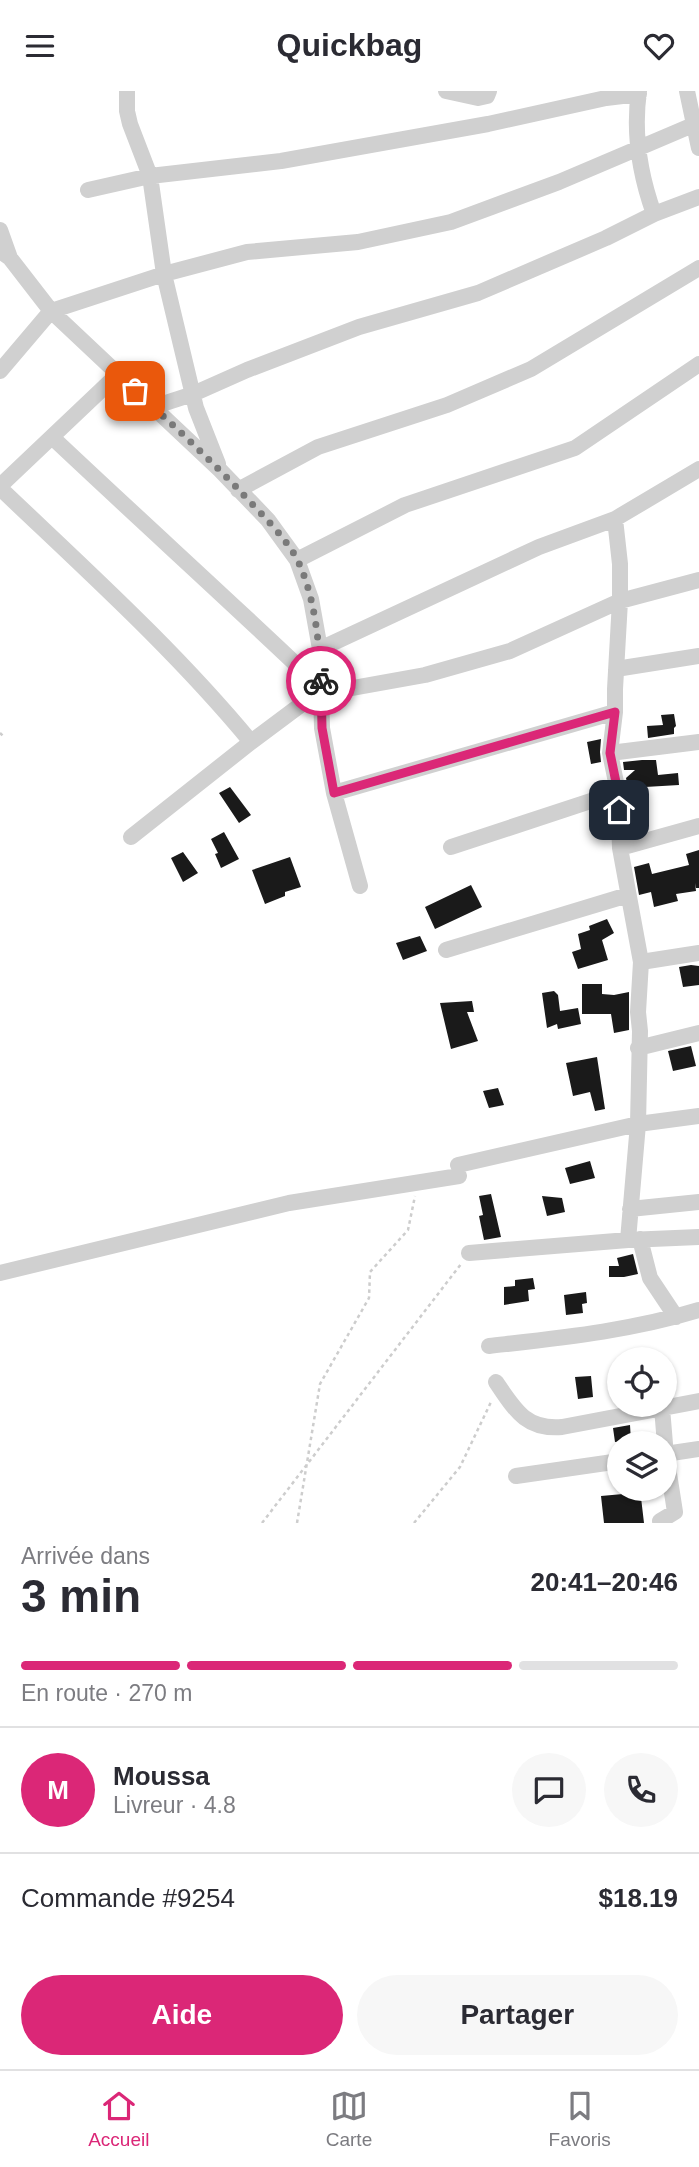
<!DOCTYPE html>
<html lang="fr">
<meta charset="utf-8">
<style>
:root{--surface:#fff;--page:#f7f7f7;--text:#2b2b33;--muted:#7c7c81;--line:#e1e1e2;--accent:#db2777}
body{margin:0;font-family:Arial,sans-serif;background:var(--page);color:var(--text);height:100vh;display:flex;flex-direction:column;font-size:26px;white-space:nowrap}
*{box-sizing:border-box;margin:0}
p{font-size:23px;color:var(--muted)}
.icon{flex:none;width:38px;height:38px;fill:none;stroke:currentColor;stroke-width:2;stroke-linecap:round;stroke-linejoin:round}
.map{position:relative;height:1432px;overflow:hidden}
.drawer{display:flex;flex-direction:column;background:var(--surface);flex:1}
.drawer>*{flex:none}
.controls{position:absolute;left:607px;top:1256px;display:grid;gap:14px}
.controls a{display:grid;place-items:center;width:70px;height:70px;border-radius:50%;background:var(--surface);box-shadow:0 2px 5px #0004;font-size:35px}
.pin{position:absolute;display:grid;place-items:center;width:60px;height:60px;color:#fff;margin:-30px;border-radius:14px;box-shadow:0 4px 10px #0006}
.courier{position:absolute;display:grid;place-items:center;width:70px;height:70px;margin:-35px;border:5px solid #db2777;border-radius:50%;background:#fff;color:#222;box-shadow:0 2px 9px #0007}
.headline em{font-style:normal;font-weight:700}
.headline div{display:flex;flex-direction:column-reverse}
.headline{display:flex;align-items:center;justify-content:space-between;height:119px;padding:0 21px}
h1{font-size:46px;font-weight:700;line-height:52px}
.bar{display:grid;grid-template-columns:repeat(4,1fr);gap:10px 7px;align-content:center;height:84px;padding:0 21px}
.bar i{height:9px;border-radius:5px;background:var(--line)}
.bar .selected{background:var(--accent)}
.bar p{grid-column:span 4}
.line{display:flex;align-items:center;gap:18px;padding:0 21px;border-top:2px solid var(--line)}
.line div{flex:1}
.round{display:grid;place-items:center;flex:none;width:74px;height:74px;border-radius:37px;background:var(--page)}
.button{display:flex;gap:14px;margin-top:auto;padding:14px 21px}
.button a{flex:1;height:80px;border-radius:42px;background:var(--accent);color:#fff;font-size:28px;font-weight:700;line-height:80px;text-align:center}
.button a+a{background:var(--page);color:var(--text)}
header{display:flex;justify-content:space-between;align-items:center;height:91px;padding:0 21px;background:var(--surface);font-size:32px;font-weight:700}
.tabs{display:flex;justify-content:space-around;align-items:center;height:98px;border-top:2px solid var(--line);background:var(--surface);font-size:19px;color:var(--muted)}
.tabs a{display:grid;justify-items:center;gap:4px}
.tabs .selected{color:var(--accent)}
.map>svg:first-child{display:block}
.building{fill:#1a1a1a}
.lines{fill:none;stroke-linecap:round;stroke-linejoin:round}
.path{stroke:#cdcdcd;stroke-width:2.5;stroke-dasharray:3.5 3.5;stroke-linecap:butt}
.street{stroke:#d0d0d0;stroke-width:16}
.done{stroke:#7a7a7a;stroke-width:7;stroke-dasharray:0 12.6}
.route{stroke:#db2777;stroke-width:9}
</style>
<header><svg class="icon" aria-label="menu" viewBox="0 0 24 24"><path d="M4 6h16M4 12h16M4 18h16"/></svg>Quickbag<svg class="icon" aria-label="heart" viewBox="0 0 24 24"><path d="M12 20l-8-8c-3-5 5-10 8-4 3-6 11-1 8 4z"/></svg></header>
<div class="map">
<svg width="699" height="1432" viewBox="0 0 699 1432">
<rect width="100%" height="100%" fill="#fff"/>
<path class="building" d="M674 623 676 635 674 637V643L648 647 647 635 663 634 661 624Z
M601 648 600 661 601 671 591 673 587 651Z
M642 669H656L658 684 678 682 679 694 628 697 626 687 635 679H624L623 671Z
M230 696 251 724 239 732 219 702Z
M224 741 239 768 221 777 215 763 218 762 211 748Z
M699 759V797H696L695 792 696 800 676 803 678 810 654 816 651 801 639 804 634 776 649 772 652 783 689 774 686 763Z
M183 761 198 782 183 791 171 767Z
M290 766 301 796 285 801V805L265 813 252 779Z
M471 794 482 816 435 838 425 816Z
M607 828 614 842 602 849 608 869 578 878 572 861 581 858 578 843 590 839 589 835Z
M420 845 427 860 403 869 396 852Z
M691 874 699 875V894L683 896 679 876Z
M582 893H602V903L614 904 629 901V939L614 942 611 923H582Z
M554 900 558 904 560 920 578 917 581 933 558 938 557 933 547 937 542 902Z
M472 910 474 921H467L478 950 451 958 440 912Z
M691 955 696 975 673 980 668 960Z
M597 966 605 1018 595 1020 590 1001 573 1005 566 972Z
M498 997 504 1014 489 1017 483 1000Z
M590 1070 595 1087 570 1093 565 1077Z
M491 1103 501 1146 484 1149 479 1125 483 1124 479 1105Z
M542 1105 562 1107 565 1121 547 1125Z
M633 1163 638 1183 624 1186H609V1175H619L617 1167Z
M533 1187 535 1198 528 1199 529 1210 504 1214V1196L515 1195V1189Z
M586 1201 587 1212 582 1213 583 1222 566 1224 564 1204Z
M591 1285 593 1306 578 1308 575 1286Z
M630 1334 631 1350 615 1351 613 1337Z
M623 1398H640L644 1432H604L601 1405 623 1403Z"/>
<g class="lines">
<path class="path" d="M0 642 3 645
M262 1432 461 1173
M297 1432 320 1293 369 1207 370 1181 408 1139 415 1105
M414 1432 460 1376 491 1311"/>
<path class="street" d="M127 0V20L130 33 150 85 164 183 196 317 218 373
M446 0 478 7 487 5 489 0
M639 0C633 42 640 84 654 123
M687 0 699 57
M88 99 150 85 281 70 488 33 606 7 639 3
M0 139 10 167
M0 160 10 167 51 220 220 379 268 429 297 469 311 508 320 558 322 637 334 702 360 795
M0 280 51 220 164 183 247 161 358 151 451 131 559 91 693 34
M153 316 193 303 247 279 359 236 478 202 606 147 654 123 699 106
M53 347C142 431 233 513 322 598
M0 395 117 284
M0 397C86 479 175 559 251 651
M238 399 318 356 447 314 531 278 699 177
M615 428 620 473V510L615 598V621L610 662 618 701 620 757 641 871 638 921 640 940 638 1033 628 1149
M297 469 405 414 575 357 699 273
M320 558 539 456 615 428 699 378
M616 578 699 565
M610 662 699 651
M334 702 615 621
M131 746 251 651 322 598H347L425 584 510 560 620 510 699 489
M451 756 618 701
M620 757 699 735
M446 859 628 804
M641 871 699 862
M638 957 699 942
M458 1074 638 1033 699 1025
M630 1118 699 1111
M640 1148 650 1187 676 1226
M469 1162 628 1149 699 1146
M0 1182 289 1112 459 1085
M489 1255C559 1247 631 1240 699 1219
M496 1291C515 1319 526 1339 562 1336L699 1310
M662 1317 665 1353
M665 1363 699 1358
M516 1385 620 1370
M661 1432 660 1430 675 1421 665 1357"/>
</g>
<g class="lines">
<path class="done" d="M135 300C172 332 206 365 240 400 258 420 286 446 298 470 315 507 319 550 321 590"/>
<path class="route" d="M321 590 322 637 334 702 615 621 610 662 618 701 619 719"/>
</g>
</svg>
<div class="controls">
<a><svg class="icon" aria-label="locate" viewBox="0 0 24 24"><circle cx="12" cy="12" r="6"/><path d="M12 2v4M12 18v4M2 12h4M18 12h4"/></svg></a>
<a><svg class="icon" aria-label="layers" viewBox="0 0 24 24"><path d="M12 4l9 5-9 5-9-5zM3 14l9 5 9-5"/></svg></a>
</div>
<div class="pin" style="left:135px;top:300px;background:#ea580c"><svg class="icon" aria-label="bag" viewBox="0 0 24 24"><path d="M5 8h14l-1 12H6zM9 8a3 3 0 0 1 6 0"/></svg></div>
<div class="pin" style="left:619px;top:719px;background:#1f2937"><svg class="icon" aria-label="home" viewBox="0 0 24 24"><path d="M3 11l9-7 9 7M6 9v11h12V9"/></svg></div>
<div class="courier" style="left:321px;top:590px"><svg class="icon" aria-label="bike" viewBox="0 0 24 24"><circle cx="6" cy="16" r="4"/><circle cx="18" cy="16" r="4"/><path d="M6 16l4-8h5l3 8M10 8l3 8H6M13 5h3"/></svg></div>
</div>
<section class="drawer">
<div class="headline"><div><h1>3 min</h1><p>Arrivée dans</p></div><em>20:41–20:46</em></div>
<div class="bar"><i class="selected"></i><i class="selected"></i><i class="selected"></i><i></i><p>En route · 270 m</p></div>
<div class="line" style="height:126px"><b class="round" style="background:var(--accent);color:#fff">M</b><div><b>Moussa</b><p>Livreur · 4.8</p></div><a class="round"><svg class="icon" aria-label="chat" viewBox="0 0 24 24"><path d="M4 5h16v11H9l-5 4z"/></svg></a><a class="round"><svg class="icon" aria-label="phone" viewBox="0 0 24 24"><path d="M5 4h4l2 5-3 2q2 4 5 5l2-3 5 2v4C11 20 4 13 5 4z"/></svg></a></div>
<div class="line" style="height:91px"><div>Commande #9254</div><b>$18.19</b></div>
<div class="button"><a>Aide</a><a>Partager</a></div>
</section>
<nav class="tabs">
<a class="selected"><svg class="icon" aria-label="home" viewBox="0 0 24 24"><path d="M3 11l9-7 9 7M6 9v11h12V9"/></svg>Accueil</a>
<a><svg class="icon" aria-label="map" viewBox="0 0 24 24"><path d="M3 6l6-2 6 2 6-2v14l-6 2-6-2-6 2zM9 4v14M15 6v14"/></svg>Carte</a>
<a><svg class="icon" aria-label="saved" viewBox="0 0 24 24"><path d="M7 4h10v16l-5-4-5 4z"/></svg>Favoris</a>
</nav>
